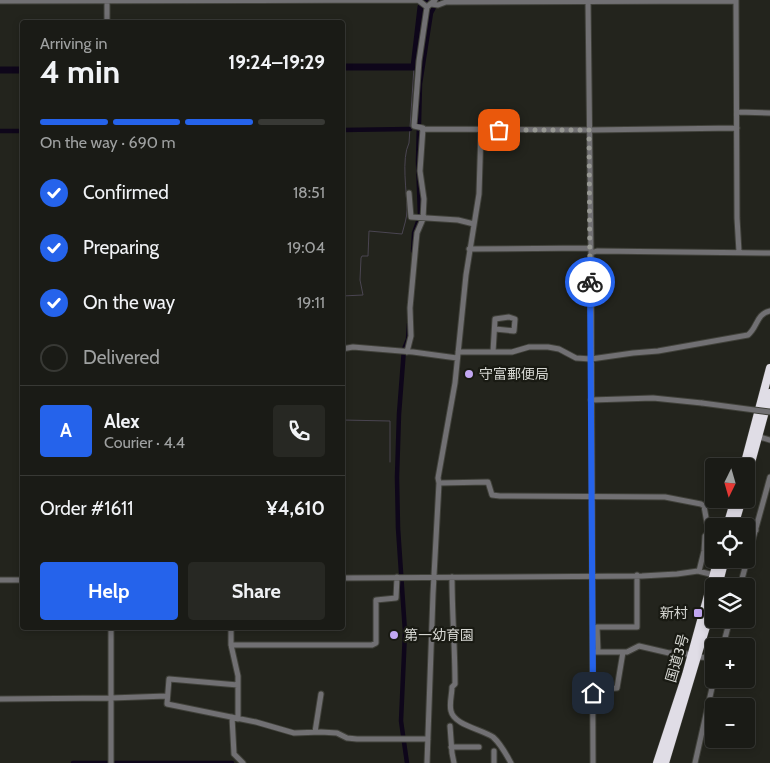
<!DOCTYPE html>
<meta charset="utf-8">
<style>
:root{--surface:#1a1b16;--page:#272823;--text:#f1f3f6;--muted:#9fa1a1;--line:#383935;--accent:#2563eb}
body{margin:0;font-family:Cabin,"Noto Sans JP",sans-serif;background:var(--page);color:var(--text);height:100vh;display:flex;flex-direction:column;font-size:19px;white-space:nowrap}
*{box-sizing:border-box;margin:0}
p{font-size:16px;color:var(--muted)}
.icon{flex:none;width:28px;height:28px;fill:none;stroke:currentColor;stroke-width:2;stroke-linecap:round;stroke-linejoin:round}
.map{position:relative;flex:1;overflow:hidden}
.panel{position:absolute;left:20px;top:20px;width:325px;height:610px;display:flex;flex-direction:column;background:var(--surface);border-radius:5px;box-shadow:0 2px 8px #0003,0 0 0 1px var(--line)}
.panel>*{flex:none}
.needle{width:32px;rotate:185deg}
.tools{position:absolute;left:705px;top:458px;display:grid;gap:10px}
.tools a{display:grid;place-items:center;width:50px;height:50px;border-radius:5px;background:var(--surface);box-shadow:0 2px 8px #0003,0 0 0 1px var(--line);font-size:25px}
.pin{position:absolute;display:grid;place-items:center;width:42px;height:42px;color:#fff;margin:-21px;border-radius:10px;box-shadow:0 2px 8px #0006}
.courier{position:absolute;display:grid;place-items:center;width:50px;height:50px;margin:-25px;border:4px solid #2563eb;border-radius:50%;background:#fff;color:#222;box-shadow:0 1px 6px #0007}
.summary em{font-style:normal;font-weight:700}
.summary div{display:flex;flex-direction:column-reverse}
.summary{display:flex;align-items:center;justify-content:space-between;height:85px;padding:0 20px}
h1{font-size:32px;font-weight:700;line-height:38px}
.bar{display:grid;grid-template-columns:repeat(4,1fr);gap:8px 5px;align-content:center;height:60px;padding:0 20px}
.bar i{height:6px;border-radius:4px;background:var(--line)}
.bar .selected{background:var(--accent)}
.bar p{grid-column:span 4}
.line{display:flex;align-items:center;gap:12px;padding:0 20px;border-top:1px solid var(--line)}
.line div{flex:1}
.round{display:grid;place-items:center;flex:none;width:52px;height:52px;border-radius:5px;background:var(--page)}
ol{padding:0 20px;list-style:none}
li{display:flex;align-items:center;gap:15px;height:55px}
li p{margin-inline-start:auto}
li .icon{padding:5px;border-radius:50%;background:var(--accent);color:#fff;stroke-width:4}
li:last-child{color:var(--muted)}
li i{width:28px;height:28px;border:2px solid var(--line);border-radius:50%}
.action{display:flex;gap:10px;margin-top:auto;padding:10px 20px}
.action a{flex:1;height:58px;border-radius:5px;background:var(--accent);color:#fff;font-size:20px;font-weight:700;line-height:58px;text-align:center}
.action a+a{background:var(--page);color:var(--text)}
.map>svg:first-child{display:block}
.lines{fill:none;stroke-linecap:round;stroke-linejoin:round}
.stream{stroke:#4a4551;stroke-width:1}
.canal{stroke:#0e061a;stroke-width:4.5}
.river{stroke:#0e061a;stroke-width:7}
.minor-casing{stroke:#40413a;stroke-width:7}
.highway-casing{stroke:#40413a;stroke-width:9}
.minor{stroke:#717073;stroke-width:5}
.highway{stroke:#e0dde6;stroke-width:8}
.minor-bridge-casing{stroke:#40413a;stroke-width:7;stroke-linecap:butt}
.minor-bridge{stroke:#717073;stroke-width:5}
.done{stroke:#979893;stroke-width:5;stroke-dasharray:0 9}
.route{stroke:#2563eb;stroke-width:6}
.poi-dot{fill:#c2a7f2;stroke:#191a13;stroke-width:2}
.labels{text-anchor:middle;stroke-width:4.5;stroke-linejoin:round;paint-order:stroke}
.poi-label{font-size:14px;fill:#d6d7d2;stroke:#191a13;text-anchor:start}
.street-label{font-size:14px;fill:#d6d7d2;stroke:#191a13}
</style>
<div class="map">
<svg width="770" height="763" viewBox="0 0 770 763">
<rect width="100%" height="100%" fill="#23241d"/>
<g class="lines">
<path class="stream" d="M342 296 363 295 360 280 361 258 362 256H368L369 231 402 234C404 226 407 218 407 210 407 192 401 159 409 143L414 67
M342 420 390 421V462"/>
<path class="canal" d="M342 130 410 129
M0 131H22
M413 251 414 233 420 216 418 161 420 84 431 13 438 0
M73 763H232
M407 763 401 721 405 632 398 528 397 477 399 414 404 349 408 339 409 324"/>
<path class="river" d="M342 67H414L421 7 425 0
M0 70H22"/>
<defs>
<path id="minor" d="M107 0V22
M588 0 591 253
M736 0 737 218 739 252
M0 1 418 0 427 7
M431 4 438 5 446 2 736 1
M737 112 770 113
M422 129 589 130 737 128
M409 193 411 217 458 220 474 224
M469 249 590 248
M342 349 353 347 413 352 457 358
M407 352 411 336 410 308 416 243 417 233 423 219 424 199 420 171 423 128 414 126 419 61 427 7 435 0
M458 352H512L529 347H548L559 349 576 358 591 359 633 353 658 351 748 335C758 327 756 314 770 311
M493 352 495 319 509 317 515 319 514 331 495 329
M591 400 653 398 702 403
M756 436 770 440
M439 483 488 482 492 495 500 496 665 497 701 504 704 506 707 523 714 530
M746 530H756
M699 571 704 551 705 536 711 530
M452 577C452 613 455 648 455 684L452 687C452 694 449 704 451 711 454 725 481 729 493 737 501 744 506 754 511 763
M342 578 642 576 677 574 698 571 714 575
M0 580H22
M740 586 770 477
M111 628V763
M231 628V645L238 676V719
M231 645H372L376 643V600L396 598 397 577
M723 646 730 619
M598 651 597 627H637V575
M593 652H627L639 646 669 653 679 652 698 657 714 658
M238 685 169 679 167 704 256 722 294 733 321 732 337 733 347 738 357 739H428
M593 690 617 688 623 652
M0 699 111 698 167 696
M232 717 234 754 243 763
M450 726 452 753 454 763
M315 732 321 694
M451 747H479
M494 751V763
M427 763 433 594 439 483 438 478 455 383 466 275 479 194 481 130
M593 763 591 253 597 251 770 253
M695 763 714 679"/>
<path id="highway" d="M744 466 770 368
M746 481 770 393
M727 526 735 499
M734 526 742 499
M718 586 725 559
M657 763 686 675 718 559
M665 763 714 600"/>
</defs>
<use href="#minor" class="minor-casing"/>
<use href="#highway" class="highway-casing"/>
<use href="#minor" class="minor"/>
<use href="#highway" class="highway"/>
<defs>
<path id="minor-bridge" d="M702 403 770 412"/>
</defs>
<use href="#minor-bridge" class="minor-bridge-casing"/>
<use href="#minor-bridge" class="minor-bridge"/>
</g>
<g class="lines">
<path class="done" d="M499 130H589L590 282"/>
<path class="route" d="M590 282 593 693"/>
</g>
<g class="poi-dot">
<circle cx="469" cy="374" r="5"/>
<rect x="693" y="608" width="10" height="10" rx="2.5"/>
<circle cx="394" cy="635" r="5"/>
</g>
<g class="labels">
<g class="poi-label">
<text x="479" y="379">守富郵便局</text>
<text x="688" y="618" text-anchor="end">新村</text>
<text x="404" y="640">第一幼育園</text>
</g>
<g class="street-label">
<text transform="translate(677 658) rotate(-74)" y="5">国道3号</text>
</g>
</g>
</svg>
<div class="tools">
<a><svg class="needle" viewBox="-14 -14 28 28"><path d="M0-13l5 13h-10z" fill="#e53935"/><path d="M0 13l5-13h-10z" fill="#9fa1a1"/></svg></a>
<a><svg class="icon" aria-label="locate" viewBox="0 0 24 24"><circle cx="12" cy="12" r="6"/><path d="M12 2v4M12 18v4M2 12h4M18 12h4"/></svg></a>
<a><svg class="icon" aria-label="layers" viewBox="0 0 24 24"><path d="M12 4l9 5-9 5-9-5zM3 14l9 5 9-5"/></svg></a>
<a>+</a>
<a>−</a>
</div>
<div class="pin" style="left:499px;top:130px;background:#ea580c"><svg class="icon" aria-label="bag" viewBox="0 0 24 24"><path d="M5 8h14l-1 12H6zM9 8a3 3 0 0 1 6 0"/></svg></div>
<div class="pin" style="left:593px;top:693px;background:#1f2937"><svg class="icon" aria-label="home" viewBox="0 0 24 24"><path d="M3 11l9-7 9 7M6 9v11h12V9"/></svg></div>
<div class="courier" style="left:590px;top:282px"><svg class="icon" aria-label="bike" viewBox="0 0 24 24"><circle cx="6" cy="16" r="4"/><circle cx="18" cy="16" r="4"/><path d="M6 16l4-8h5l3 8M10 8l3 8H6M13 5h3"/></svg></div>
<section class="panel">
<div class="summary"><div><h1>4 min</h1><p>Arriving in</p></div><em>19:24–19:29</em></div>
<div class="bar"><i class="selected"></i><i class="selected"></i><i class="selected"></i><i></i><p>On the way · 690 m</p></div>
<ol>
<li><svg class="icon" aria-label="check" viewBox="0 0 24 24"><path d="M5 12l5 5 9-10"/></svg>Confirmed<p>18:51</p></li>
<li><svg class="icon" aria-label="check" viewBox="0 0 24 24"><path d="M5 12l5 5 9-10"/></svg>Preparing<p>19:04</p></li>
<li><svg class="icon" aria-label="check" viewBox="0 0 24 24"><path d="M5 12l5 5 9-10"/></svg>On the way<p>19:11</p></li>
<li><i></i>Delivered</li>
</ol>
<div class="line" style="height:90px"><b class="round" style="background:var(--accent);color:#fff">A</b><div><b>Alex</b><p>Courier · 4.4</p></div><a class="round"><svg class="icon" aria-label="phone" viewBox="0 0 24 24"><path d="M5 4h4l2 5-3 2q2 4 5 5l2-3 5 2v4C11 20 4 13 5 4z"/></svg></a></div>
<div class="line" style="height:65px"><div>Order #1611</div><b>¥4,610</b></div>
<div class="action"><a>Help</a><a>Share</a></div>
</section>
</div>
